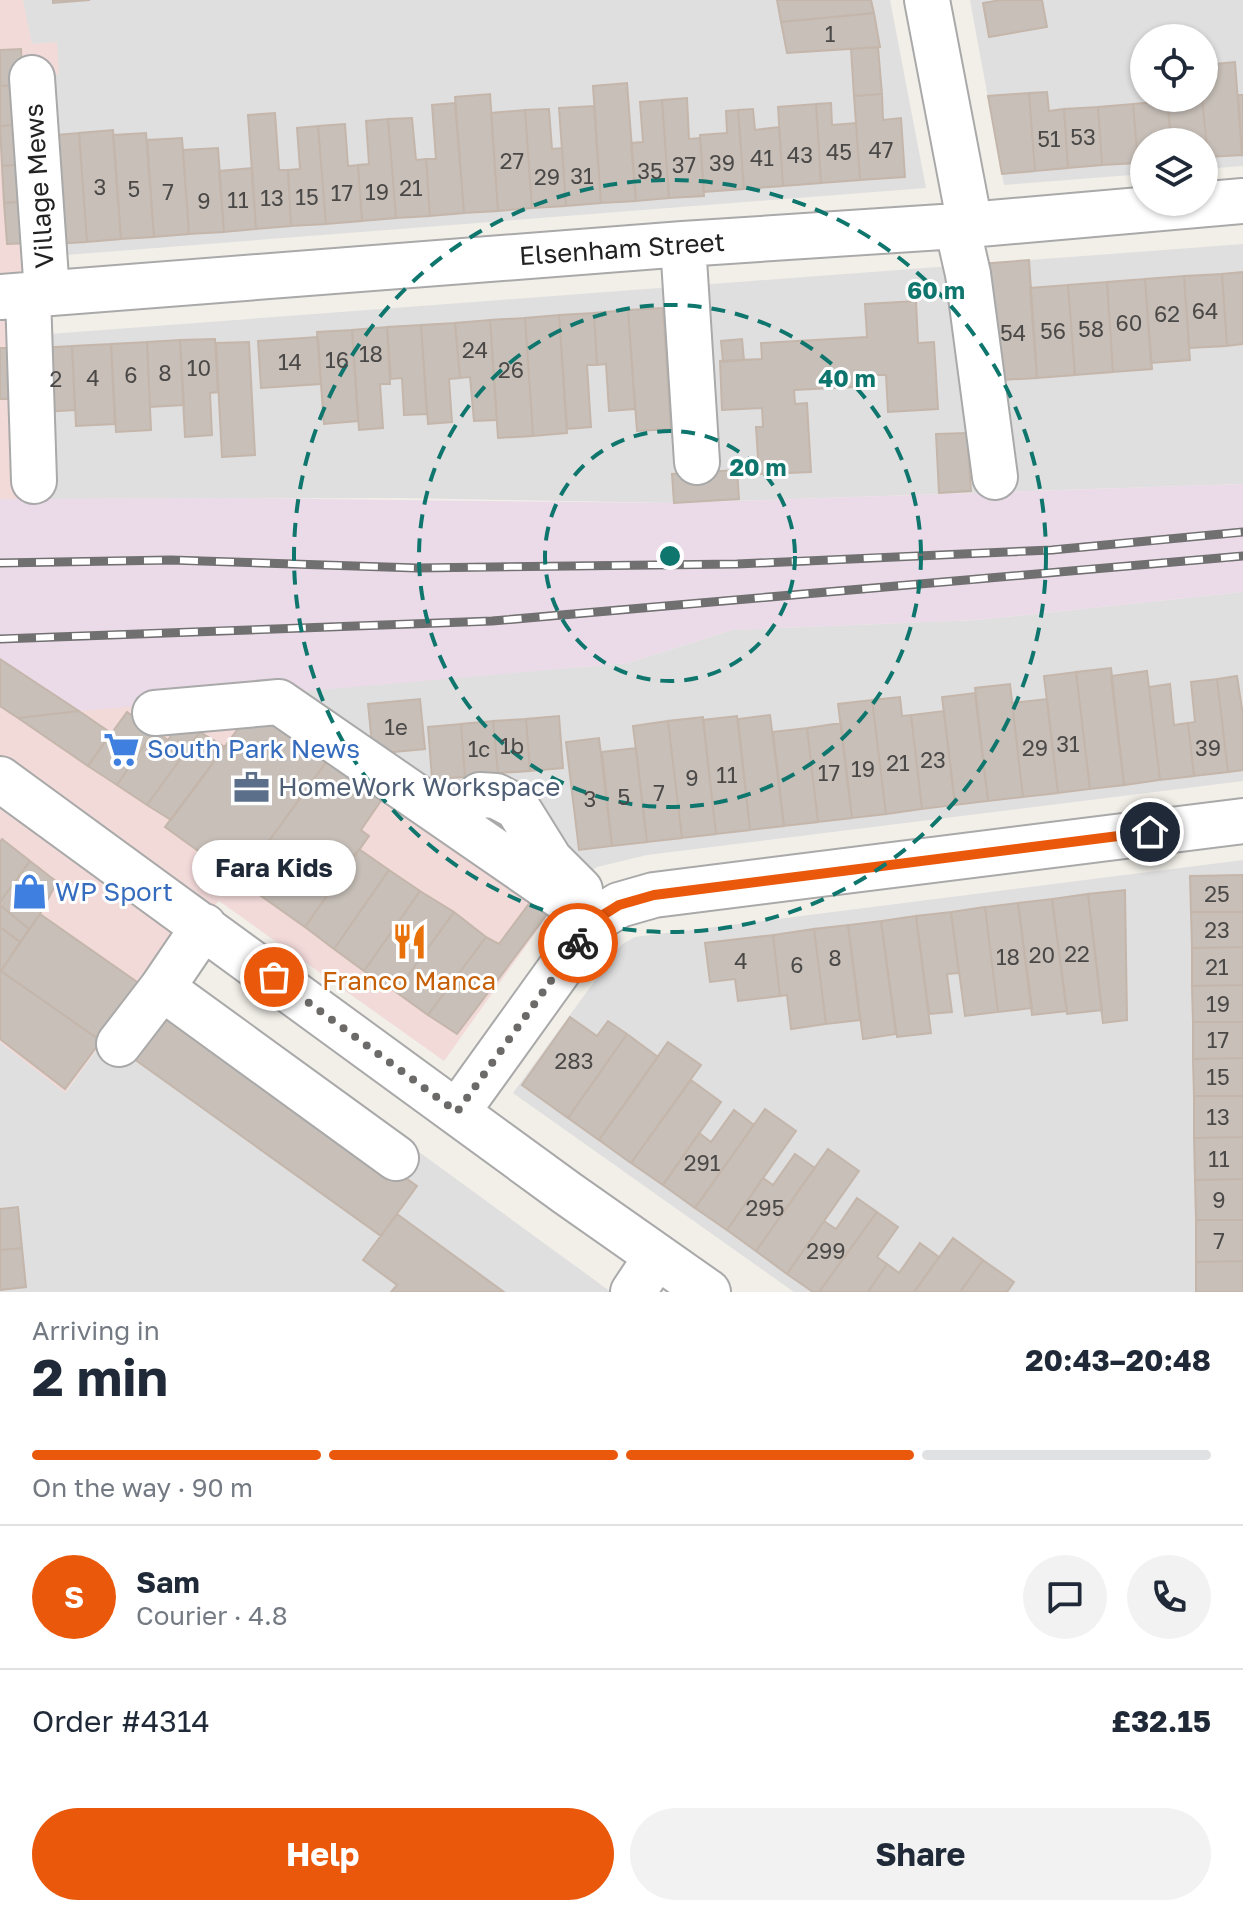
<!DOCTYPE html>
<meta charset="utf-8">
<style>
:root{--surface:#fff;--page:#f2f2f3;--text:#1f2937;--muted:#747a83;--line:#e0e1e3;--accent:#ea580c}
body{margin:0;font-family:"Golos Text",sans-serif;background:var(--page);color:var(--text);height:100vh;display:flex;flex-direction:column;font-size:30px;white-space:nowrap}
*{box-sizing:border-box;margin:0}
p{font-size:26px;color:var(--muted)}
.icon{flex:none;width:44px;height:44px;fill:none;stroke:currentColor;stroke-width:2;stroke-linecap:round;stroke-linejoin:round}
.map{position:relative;height:1292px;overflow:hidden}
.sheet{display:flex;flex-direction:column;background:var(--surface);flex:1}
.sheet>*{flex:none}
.controls{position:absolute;left:1130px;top:24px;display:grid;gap:16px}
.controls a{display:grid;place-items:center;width:88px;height:88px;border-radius:50%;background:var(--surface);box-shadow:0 2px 6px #0004;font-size:40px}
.pin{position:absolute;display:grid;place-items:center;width:68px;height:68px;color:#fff;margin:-34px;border:4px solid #fff;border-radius:50%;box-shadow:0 2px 8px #0007}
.courier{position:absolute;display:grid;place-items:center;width:80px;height:80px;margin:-40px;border:6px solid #ea580c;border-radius:50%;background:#fff;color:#222;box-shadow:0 2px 10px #0007}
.bubble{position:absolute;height:56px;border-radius:28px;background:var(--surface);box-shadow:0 2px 6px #0004;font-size:26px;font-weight:700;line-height:56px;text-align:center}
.headline em{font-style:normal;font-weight:700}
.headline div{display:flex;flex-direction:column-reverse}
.headline{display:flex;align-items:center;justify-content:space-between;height:136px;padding:0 32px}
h1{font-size:52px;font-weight:700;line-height:60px}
.bar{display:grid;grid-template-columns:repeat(4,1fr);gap:12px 8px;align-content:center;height:96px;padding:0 32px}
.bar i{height:10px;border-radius:6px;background:var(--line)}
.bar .active{background:var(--accent)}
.bar p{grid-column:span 4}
.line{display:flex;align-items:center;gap:20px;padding:0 32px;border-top:2px solid var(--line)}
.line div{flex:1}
.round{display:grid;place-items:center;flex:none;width:84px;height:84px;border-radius:42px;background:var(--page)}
.button{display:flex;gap:16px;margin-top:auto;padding:16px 32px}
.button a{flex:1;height:92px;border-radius:48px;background:var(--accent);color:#fff;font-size:32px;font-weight:700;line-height:92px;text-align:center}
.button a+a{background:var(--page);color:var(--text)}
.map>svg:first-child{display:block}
.residential{fill:#e0dfdf;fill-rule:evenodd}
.commercial{fill:#f2dad9}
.industrial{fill:#ebdbe8}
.building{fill:#c7bfb8;stroke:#c4b6ab;stroke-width:2}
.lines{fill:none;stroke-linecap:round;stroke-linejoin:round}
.minor-casing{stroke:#a9a9a9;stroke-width:48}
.minor{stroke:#fff;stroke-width:44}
.rail-casing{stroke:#707070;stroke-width:9}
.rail{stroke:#fff;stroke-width:6;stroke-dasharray:18;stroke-linecap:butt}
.done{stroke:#6b6a68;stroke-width:8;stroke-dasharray:0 14.4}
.route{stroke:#ea580c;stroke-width:10}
.ring{fill:none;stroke:#0f766e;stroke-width:4;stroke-dasharray:14 10}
.labels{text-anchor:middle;stroke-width:6;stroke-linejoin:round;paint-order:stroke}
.number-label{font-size:22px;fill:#4b4948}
.street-label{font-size:26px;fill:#222;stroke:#fff}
.shop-label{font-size:26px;fill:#366cbe;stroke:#fff;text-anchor:start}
.service-label{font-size:26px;fill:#4e5e75;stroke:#fff;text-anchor:start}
.food-label{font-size:26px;fill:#c56008;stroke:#fff}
.centre{fill:#0f766e;stroke:#fff;stroke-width:4}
.ring-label{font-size:24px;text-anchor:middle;font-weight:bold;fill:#0f766e;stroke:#fff;stroke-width:6;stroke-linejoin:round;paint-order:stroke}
</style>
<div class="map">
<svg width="1243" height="1292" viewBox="0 0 1243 1292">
<rect width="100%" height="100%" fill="#f2efe9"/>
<path class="residential" d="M23 0H890L926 188 53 256 39 76 57 43 31 44Z
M970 0H1243V166L1204 169V142H1144V174L1004 185ZM1144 38H1204V98H1144Z
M1243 244V484L674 503 396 498 43 499 36 335Z
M1243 592V781L647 855 597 867 566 887 282 692 628 663 732 630 977 620Z
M1243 860V1292H794L513 1093 621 945 635 937Z
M161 961 301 1066 611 1292H0V1042L66 1092Z"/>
<path class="commercial" d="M0 0H23L32 44 57 42 59 74 39 76 43 499H0Z
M0 659 282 692 563 894 444 1061 219 901 161 961 65 1093 0 1042Z"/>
<path class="industrial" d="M1243 484V592L977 620 732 630 628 663 79 711 0 659V499L223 498 674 503Z"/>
<path class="building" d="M53 0H90L53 3Z
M777 0H871L874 13 781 22Z
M1001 0H1042L1047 27 989 37 983 3Z
M874 13 880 47 787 53 781 22Z
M878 47 882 94 854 96 851 49Z
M21 49 23 85 0 86V50Z
M1235 62 1242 155 1208 157 1202 98H1204V65Z
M627 83 636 201 601 203 593 86Z
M23 85 25 124 0 126V86Z
M1047 92 1049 111 1064 109 1068 168 1035 171 1029 93Z
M1029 93 1035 171 1002 174 988 96Z
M490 94 498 211 464 213 455 97Z
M882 94 883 120 901 118 905 177 860 180 854 96Z
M1238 95H1243V154L1242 155Z
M687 98 689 139 700 138 704 196 669 198 662 100Z
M1167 98H1202L1208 157 1204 158V142H1171Z
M662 100 669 198 636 201 631 143 643 142 640 102Z
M1168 101 1171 142H1144V162L1138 163 1133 104Z
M455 103 464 213 430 216 426 159H436L432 105Z
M831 103 832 125 856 123 860 180 821 183 816 104Z
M816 104 821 183 783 186 778 107Z
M1133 104 1138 163 1102 165 1098 107Z
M594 106 601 203 566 206 559 108Z
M1098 107 1102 165 1068 168 1064 109Z
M549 109 552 149 562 148 566 206 532 208 525 110Z
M753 109 755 130 779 127 783 186 744 189 738 110Z
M525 110 532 208 498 211 491 113Z
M738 110 744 189 704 192 700 135 727 133 726 111Z
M275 113 279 170H288L291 226 256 229 248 115Z
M412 118 416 160 426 159 430 216 396 218 388 119Z
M388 119 396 218 362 221 358 165 369 164 366 121Z
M25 124 28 164 2 166 0 126Z
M345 124 348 166 358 165 362 221 326 224 318 126Z
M318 126 326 224 291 226 288 170 300 169 297 128Z
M113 130 121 239 87 242 79 133Z
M79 133 87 242 52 244 44 136Z
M146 133 154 237 121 239 113 135Z
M182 138 189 234 154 237 147 140Z
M218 148 224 232 189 234 183 150Z
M28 164 30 201 4 203 2 166Z
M252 168 256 229 224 232 219 171Z
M30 201 33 243 7 244 4 203Z
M1029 260 1037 378 1001 380 980 264Z
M1243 272V344L1227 346 1222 274Z
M1222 274 1227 346 1189 348 1184 276Z
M1184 276 1190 360 1151 363 1145 279Z
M1145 279 1152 369 1113 372 1107 282Z
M1107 282 1113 372 1075 375 1068 285Z
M1068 285 1075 375 1037 378 1030 288Z
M916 301 918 343 934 342 938 409 888 412 886 375H873V386L794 390 795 404 807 403 811 472 759 474 756 427H763L762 408 722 410 720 361 762 359 761 343 867 337 865 304Z
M663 308 671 429 637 431 628 310Z
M628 310 635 409 609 411 606 364 597 365 594 313Z
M594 313 597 365H587L591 427 567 429 559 315Z
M559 315 567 433 533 436 525 318Z
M525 318 533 436 498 438 490 320Z
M490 320 497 420 474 421 470 377 460 378 455 323Z
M455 323 460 378 449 379 452 422 428 424 421 325Z
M421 325 427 414 404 415 402 378 391 379 387 327Z
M387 327 390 384H380L383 428 359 430 352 330Z
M352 330 358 421 324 424 317 332Z
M318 337 321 384 261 388 258 341Z
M215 339 218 392 210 393 212 435 185 437 180 340Z
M742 339 744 360 723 362 721 341Z
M180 340 184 405 150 407 147 342Z
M147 342 151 430 116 432 111 344Z
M249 342 255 455 222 457 216 343Z
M111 344 115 424 76 426 72 346Z
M72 346 75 410 41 412 38 348Z
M0 348H22L23 399H0Z
M967 433 971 491 939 493 936 434Z
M737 470 739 499 674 503 672 474Z
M0 659 79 711 18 718 0 706Z
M1111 668 1124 785 1090 789 1076 672Z
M1147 671 1160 780 1124 785 1111 676Z
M1076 672 1090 789 1058 793 1044 676Z
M1237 676 1243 715V770L1228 772 1217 679Z
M1217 679 1228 772 1194 776 1188 723 1195 722 1191 682Z
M1010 684 1023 797 988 801 975 688Z
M1170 684 1174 725 1188 723 1194 776 1160 780 1149 687Z
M975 693 988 801 955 805 942 697Z
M900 697 902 716 911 715 922 809 886 814 872 700Z
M420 699 425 749 373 754 368 704Z
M1047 699 1058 793 1023 797 1012 703Z
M872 700 886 814 852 818 838 704Z
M79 711 111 733 88 766 18 718Z
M944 711 955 805 922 809 911 715Z
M127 712 154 731 117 785 88 766Z
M282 715 334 751 240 881 165 827 246 718Z
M770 715 784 826 750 830 738 719Z
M559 716 563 768 530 771 526 719Z
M737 716 750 830 716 834 703 720Z
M703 717 716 834 682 838 668 721Z
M526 719 530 771 498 773 493 721Z
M182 720 200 732 147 805 117 785 154 731 168 740Z
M493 721 498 773 465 777 461 724Z
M668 721 682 838 647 842 633 726Z
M841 723 852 818 818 822 807 728Z
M461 724 465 777 432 779 428 727Z
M807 728 818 822 784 826 773 732Z
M200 732 225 747 171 820 147 805Z
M599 738 612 846 579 850 566 742Z
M636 748 647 842 612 846 602 752Z
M333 753 387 792 361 830 369 836 305 927 240 881Z
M2 839 30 861 0 902V842Z
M359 849 389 870 334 949 305 927Z
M30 861 57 882 40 914 29 929 0 905V902Z
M389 870 420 891 364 971 334 949Z
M1243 875V912H1191L1190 876Z
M1125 890 1127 1020 1103 1023 1088 894Z
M420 891 454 912 396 992 364 971Z
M537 893 554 905 457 1034 428 1015 486 937 499 944Z
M1088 894 1102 1010 1067 1014 1052 899Z
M1052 899 1067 1011 1032 1015 1018 903Z
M1018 903 1032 1008 998 1012 985 907Z
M0 905 29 929 20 942 0 927Z
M985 907 998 1012 965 1016 951 912Z
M454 912 486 937 428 1015 396 992Z
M951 912 959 973 947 974 952 1012 929 1014 916 916Z
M1191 912H1243V947L1192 948Z
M40 914 140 984 101 1041 1 971Z
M916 916 931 1033 897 1037 881 921Z
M881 921 896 1034 863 1039 848 925Z
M848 925 860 1020 826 1024 814 929Z
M0 927 20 942 1 971 101 1041 65 1089 0 1039Z
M814 929 826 1024 791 1029 787 995 780 996 773 935Z
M773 935 780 996 738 1001 735 979 710 982 705 943Z
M1243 947V985L1192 986V948Z
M1243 985V1022H1193L1192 986Z
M158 1002 417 1186 381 1236 123 1051Z
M570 1017 597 1036 608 1021 627 1034 568 1118 522 1085Z
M1193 1022H1243V1058L1193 1059Z
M627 1034 658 1057 599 1140 568 1118Z
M668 1042 701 1065 631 1163 599 1140Z
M1243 1058V1096H1194L1193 1059Z
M691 1080 721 1102 663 1185 631 1163Z
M1194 1096H1243V1137L1194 1138Z
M765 1109 796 1131 727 1230 695 1208Z
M734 1110 754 1125 695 1208 663 1185 699 1133 711 1142Z
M1243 1137V1179L1195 1180 1194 1138Z
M828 1149 859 1171 787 1274 756 1251Z
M795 1154 815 1168 756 1251 727 1230 763 1178 773 1185Z
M1243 1179V1220H1196L1195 1180Z
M857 1198 877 1212 819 1292H813L787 1274 824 1221 836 1229Z
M18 1207 22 1248 0 1250V1209Z
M877 1212 898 1227 877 1257 887 1264 868 1292H819Z
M397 1214 504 1292H391L397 1285 363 1260Z
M1196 1220H1243V1261L1196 1262Z
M953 1238 983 1260 960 1292H914Z
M920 1243 939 1257 914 1292H868L887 1264 899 1273Z
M22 1248 26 1287 0 1290V1250Z
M983 1260 1014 1282 1007 1292H960Z
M1243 1261V1292H1196V1262Z"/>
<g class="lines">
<defs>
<path id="minor" d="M927 0 970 225
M32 78 47 293
M957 226 968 274 995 477
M683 244 697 462
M28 295 34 481
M0 297 683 244 957 226 1243 201
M155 713 279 702 595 920
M0 779 567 1193 708 1292
M480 795 496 796 517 807 550 860 580 890
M204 926 162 988 396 1158
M119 1044 162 988
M457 1112 595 920 619 905 654 895 1243 821
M633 1292 657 1256"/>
</defs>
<use href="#minor" class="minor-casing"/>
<use href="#minor" class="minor"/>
<defs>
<path id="rail" d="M0 563 171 560 417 568 737 564 1052 550 1243 532
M0 639 492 621 1243 556"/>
</defs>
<use href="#rail" class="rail-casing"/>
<use href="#rail" class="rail"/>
</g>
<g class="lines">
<path class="done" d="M274 977 457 1112 578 943"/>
<path class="route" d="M578 943 595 920 619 905 654 895 1150 832"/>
</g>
<g class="ring">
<circle cx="670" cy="556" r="125"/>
<circle cx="670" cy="556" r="251"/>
<circle cx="670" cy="556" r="376"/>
</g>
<defs>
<symbol id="supermarket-bare" viewBox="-9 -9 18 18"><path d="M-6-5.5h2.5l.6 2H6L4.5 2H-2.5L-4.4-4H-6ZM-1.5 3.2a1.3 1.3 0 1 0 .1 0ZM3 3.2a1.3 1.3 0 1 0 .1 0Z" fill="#3f7fe0" stroke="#fff" stroke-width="2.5" paint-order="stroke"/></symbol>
<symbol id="office-bare" viewBox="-9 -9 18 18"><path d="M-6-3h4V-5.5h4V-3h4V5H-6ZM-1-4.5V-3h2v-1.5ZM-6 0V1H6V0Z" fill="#5c6f8a" stroke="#fff" stroke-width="2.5" paint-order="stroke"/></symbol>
<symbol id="shop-bare" viewBox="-9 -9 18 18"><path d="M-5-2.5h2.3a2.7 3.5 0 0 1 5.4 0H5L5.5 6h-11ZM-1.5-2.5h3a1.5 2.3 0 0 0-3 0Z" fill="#3f7fe0" stroke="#fff" stroke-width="2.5" paint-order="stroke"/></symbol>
<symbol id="restaurant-bare" viewBox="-9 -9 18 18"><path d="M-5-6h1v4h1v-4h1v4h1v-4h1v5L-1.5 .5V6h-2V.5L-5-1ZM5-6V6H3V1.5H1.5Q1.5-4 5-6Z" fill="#e8710a" stroke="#fff" stroke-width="2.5" paint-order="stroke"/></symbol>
</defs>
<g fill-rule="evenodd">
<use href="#supermarket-bare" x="96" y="724" width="51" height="51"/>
<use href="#office-bare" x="226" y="762" width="51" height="51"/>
<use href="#shop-bare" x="4" y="866" width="51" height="51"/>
<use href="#restaurant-bare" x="384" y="916" width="51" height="51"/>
</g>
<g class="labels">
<g class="number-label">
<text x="830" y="42">1</text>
<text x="1083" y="145">53</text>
<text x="1049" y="147">51</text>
<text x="881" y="158">47</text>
<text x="839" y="160">45</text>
<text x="800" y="163">43</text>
<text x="762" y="166">41</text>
<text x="512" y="169">27</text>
<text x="722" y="171">39</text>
<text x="684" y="173">37</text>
<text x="650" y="179">35</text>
<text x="582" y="184">31</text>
<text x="547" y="185">29</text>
<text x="100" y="195">3</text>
<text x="411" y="196">21</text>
<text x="134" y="197">5</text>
<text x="168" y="200">7</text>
<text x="377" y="200">19</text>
<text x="342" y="201">17</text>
<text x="307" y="205">15</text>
<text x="272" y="206">13</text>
<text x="238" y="208">11</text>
<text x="204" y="209">9</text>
<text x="1205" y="319">64</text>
<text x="1167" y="322">62</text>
<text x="1129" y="331">60</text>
<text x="1091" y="337">58</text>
<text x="1053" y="339">56</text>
<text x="1013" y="341">54</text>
<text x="475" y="358">24</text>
<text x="371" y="362">18</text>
<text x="337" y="368">16</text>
<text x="290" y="370">14</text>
<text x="199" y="376">10</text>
<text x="511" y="378">26</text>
<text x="165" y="381">8</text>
<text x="131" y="383">6</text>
<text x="93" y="386">4</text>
<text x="56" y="387">2</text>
<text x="396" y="735">1e</text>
<text x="1068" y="752">31</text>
<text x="512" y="754">1b</text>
<text x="1035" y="756">29</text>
<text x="1208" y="756">39</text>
<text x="479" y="757">1c</text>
<text x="933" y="768">23</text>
<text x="898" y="771">21</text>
<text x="863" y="777">19</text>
<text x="829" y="781">17</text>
<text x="727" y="783">11</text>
<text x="692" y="786">9</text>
<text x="659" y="801">7</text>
<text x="624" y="805">5</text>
<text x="590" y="807">3</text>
<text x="1217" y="902">25</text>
<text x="1217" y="938">23</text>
<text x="1077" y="962">22</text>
<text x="1042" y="963">20</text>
<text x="1008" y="965">18</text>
<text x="835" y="966">8</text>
<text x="741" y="969">4</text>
<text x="797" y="973">6</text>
<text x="1217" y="975">21</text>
<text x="1218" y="1012">19</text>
<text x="1218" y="1048">17</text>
<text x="574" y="1069">283</text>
<text x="1218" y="1085">15</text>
<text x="1218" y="1125">13</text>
<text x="1219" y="1167">11</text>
<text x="702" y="1171">291</text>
<text x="1219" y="1208">9</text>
<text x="765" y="1216">295</text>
<text x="1219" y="1249">7</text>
<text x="826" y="1259">299</text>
</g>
<g class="street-label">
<text transform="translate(39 186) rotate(-94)" y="9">Village Mews</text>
<text transform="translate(622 249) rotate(-4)" y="9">Elsenham Street</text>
</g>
<g class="shop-label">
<text x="147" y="758">South Park News</text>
<text x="55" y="901">WP Sport</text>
</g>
<g class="service-label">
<text x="278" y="796">HomeWork Workspace</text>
</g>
<g class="food-label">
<text x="409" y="990">Franco Manca</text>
</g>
</g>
<circle cx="670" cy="556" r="12" class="centre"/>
<g class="ring-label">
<text x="936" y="299">60 m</text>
<text x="847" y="387">40 m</text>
<text x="758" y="476">20 m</text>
</g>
</svg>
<div class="controls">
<a><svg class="icon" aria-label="locate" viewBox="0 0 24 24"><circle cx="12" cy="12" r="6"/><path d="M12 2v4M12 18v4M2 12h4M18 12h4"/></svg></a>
<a><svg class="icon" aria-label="layers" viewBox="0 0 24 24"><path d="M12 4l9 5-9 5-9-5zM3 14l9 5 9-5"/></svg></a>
</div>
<div class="pin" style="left:274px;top:977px;background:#ea580c"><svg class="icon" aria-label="bag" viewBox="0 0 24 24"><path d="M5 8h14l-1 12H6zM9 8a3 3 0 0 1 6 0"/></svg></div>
<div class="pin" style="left:1150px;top:832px;background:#1f2937"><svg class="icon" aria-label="home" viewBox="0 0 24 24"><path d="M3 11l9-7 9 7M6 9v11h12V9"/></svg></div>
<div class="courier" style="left:578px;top:943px"><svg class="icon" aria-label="bike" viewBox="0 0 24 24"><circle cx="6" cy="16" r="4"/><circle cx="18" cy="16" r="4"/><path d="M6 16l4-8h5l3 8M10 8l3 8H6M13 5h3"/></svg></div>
<div class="bubble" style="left:192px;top:840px;width:164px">Fara Kids</div>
</div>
<section class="sheet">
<div class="headline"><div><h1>2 min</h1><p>Arriving in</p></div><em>20:43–20:48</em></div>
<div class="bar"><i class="active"></i><i class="active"></i><i class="active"></i><i></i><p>On the way · 90 m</p></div>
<div class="line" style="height:144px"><b class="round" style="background:var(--accent);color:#fff">S</b><div><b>Sam</b><p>Courier · 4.8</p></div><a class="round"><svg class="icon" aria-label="chat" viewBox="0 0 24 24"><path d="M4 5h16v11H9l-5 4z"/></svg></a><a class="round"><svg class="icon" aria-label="phone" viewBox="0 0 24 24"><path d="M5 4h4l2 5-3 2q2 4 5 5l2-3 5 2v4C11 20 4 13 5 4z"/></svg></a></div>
<div class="line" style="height:104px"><div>Order #4314</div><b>£32.15</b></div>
<div class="button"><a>Help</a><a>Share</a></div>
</section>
